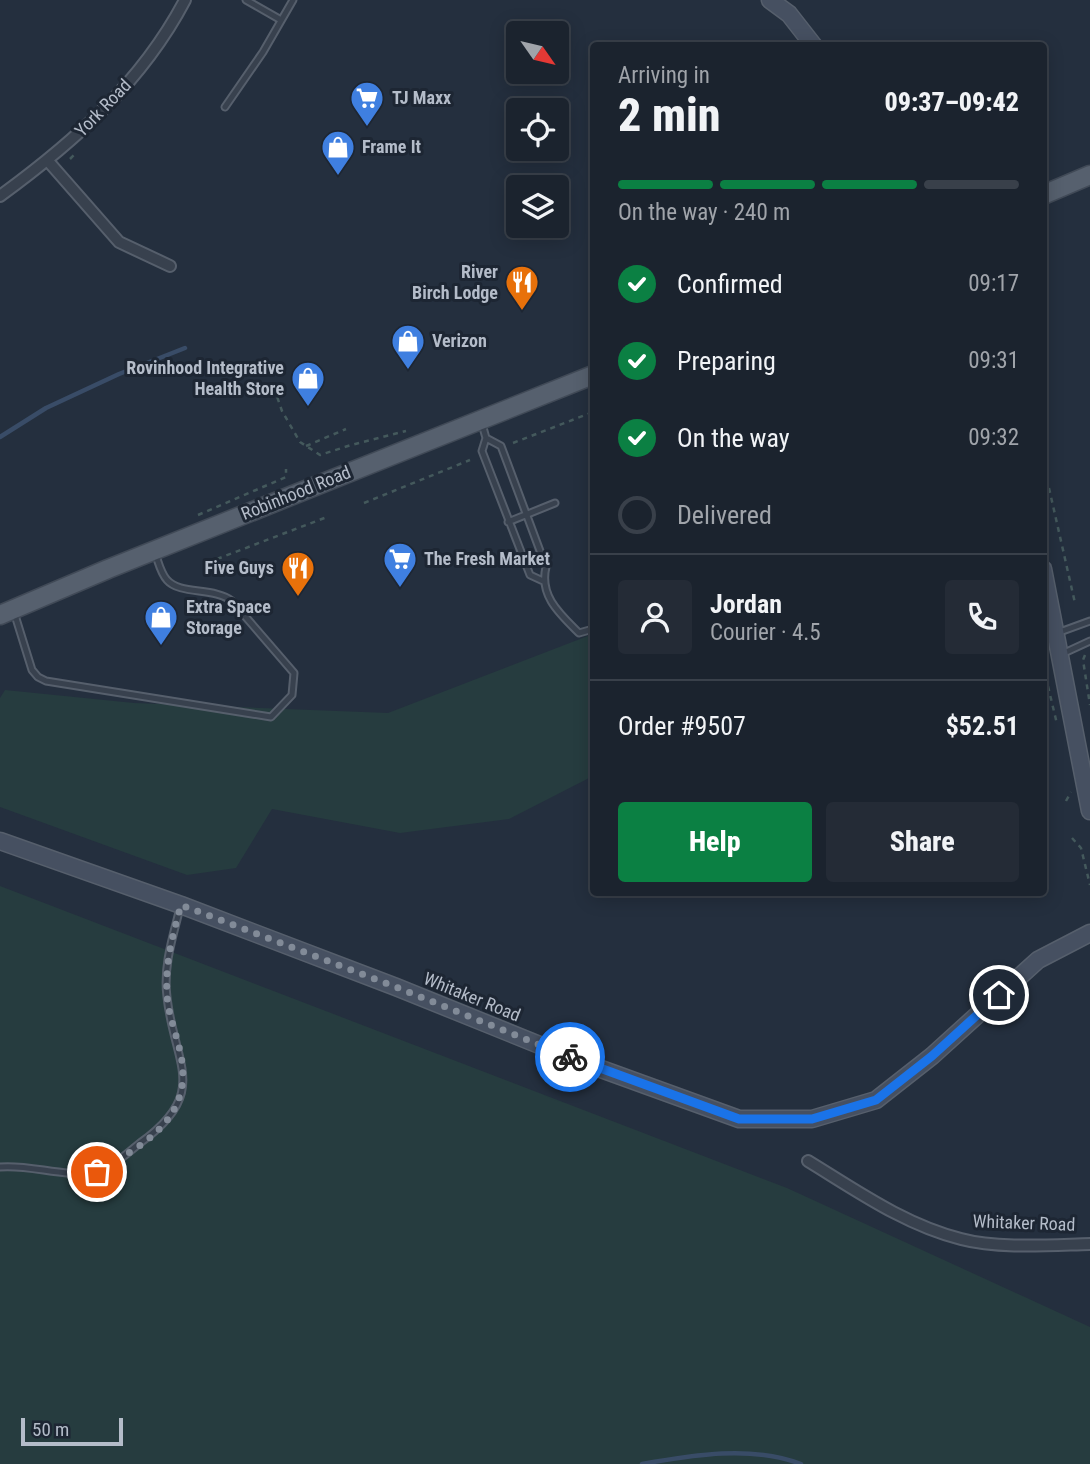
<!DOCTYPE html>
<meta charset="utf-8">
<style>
:root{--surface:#1b232e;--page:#242b36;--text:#f1f3f6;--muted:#a0a4aa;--line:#39404a;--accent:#0b8043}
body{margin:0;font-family:"Roboto Condensed",sans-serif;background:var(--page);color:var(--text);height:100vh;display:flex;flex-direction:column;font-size:26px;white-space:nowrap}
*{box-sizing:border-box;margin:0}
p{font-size:23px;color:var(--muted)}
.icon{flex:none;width:38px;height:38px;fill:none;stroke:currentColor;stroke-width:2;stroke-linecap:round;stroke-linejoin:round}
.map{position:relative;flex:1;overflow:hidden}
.side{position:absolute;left:590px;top:42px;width:457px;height:854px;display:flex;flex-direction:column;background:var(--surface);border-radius:7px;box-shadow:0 4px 18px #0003,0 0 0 2px var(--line)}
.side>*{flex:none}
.needle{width:46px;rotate:124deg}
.buttons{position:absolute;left:506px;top:21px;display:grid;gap:14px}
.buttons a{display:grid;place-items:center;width:63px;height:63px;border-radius:7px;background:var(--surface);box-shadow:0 4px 18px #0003,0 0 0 2px var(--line);font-size:35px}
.scale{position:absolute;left:21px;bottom:18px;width:102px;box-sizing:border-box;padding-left:7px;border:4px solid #b4bcc9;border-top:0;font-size:19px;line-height:24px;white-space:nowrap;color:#b4bcc9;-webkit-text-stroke:5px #1d2633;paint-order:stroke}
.pin{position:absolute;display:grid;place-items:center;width:60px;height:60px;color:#fff;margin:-30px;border:4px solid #fff;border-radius:50%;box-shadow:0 2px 7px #0007}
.courier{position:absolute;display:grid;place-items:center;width:70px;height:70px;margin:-35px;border:5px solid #1a73e8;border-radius:50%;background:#fff;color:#222;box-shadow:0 2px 9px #0007}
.overview em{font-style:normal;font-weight:800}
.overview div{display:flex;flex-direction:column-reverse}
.overview{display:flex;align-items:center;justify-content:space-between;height:119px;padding:0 28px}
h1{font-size:46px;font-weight:800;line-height:52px}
.bar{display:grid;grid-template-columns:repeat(4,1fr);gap:10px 7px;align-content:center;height:84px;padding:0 28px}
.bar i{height:9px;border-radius:5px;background:var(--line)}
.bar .current{background:var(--accent)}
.bar p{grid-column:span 4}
.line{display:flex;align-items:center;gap:18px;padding:0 28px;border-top:2px solid var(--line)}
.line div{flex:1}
.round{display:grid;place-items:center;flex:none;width:74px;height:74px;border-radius:7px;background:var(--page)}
ol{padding:0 28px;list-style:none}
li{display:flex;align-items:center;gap:21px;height:77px}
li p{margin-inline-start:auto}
li .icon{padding:7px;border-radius:50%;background:var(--accent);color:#fff;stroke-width:4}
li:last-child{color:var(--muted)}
li i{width:38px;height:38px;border:4px solid var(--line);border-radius:50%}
.primary-button{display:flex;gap:14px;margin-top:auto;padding:14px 28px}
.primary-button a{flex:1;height:80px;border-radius:7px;background:var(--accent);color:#fff;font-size:28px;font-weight:800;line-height:80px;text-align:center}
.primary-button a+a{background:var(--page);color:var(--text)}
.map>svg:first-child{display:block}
.green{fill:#263c3f}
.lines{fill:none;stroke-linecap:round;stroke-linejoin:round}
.stream{stroke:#394c67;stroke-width:4.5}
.lane-casing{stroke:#565f6c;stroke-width:9}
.street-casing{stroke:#565f6c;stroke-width:14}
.secondary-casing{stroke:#565f6c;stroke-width:19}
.primary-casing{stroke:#414a57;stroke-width:21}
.path{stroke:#44595c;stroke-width:2.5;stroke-dasharray:5 5;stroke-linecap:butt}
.lane{stroke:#38414e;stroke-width:5}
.street{stroke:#38414e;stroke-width:10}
.secondary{stroke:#465061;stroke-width:16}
.primary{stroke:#56606e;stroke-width:18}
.done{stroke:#828b98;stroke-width:7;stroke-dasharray:0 12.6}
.route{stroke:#1a73e8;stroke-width:9}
.labels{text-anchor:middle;stroke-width:6;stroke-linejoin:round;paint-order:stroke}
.poi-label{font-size:18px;font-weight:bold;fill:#b4bcc9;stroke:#1d2633;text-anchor:start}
.street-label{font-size:18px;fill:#b4bcc9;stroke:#1d2633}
</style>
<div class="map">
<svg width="1090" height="1464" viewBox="0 0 1090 1464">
<rect width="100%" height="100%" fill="#242f3e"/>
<path class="green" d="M593 634V776L509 819 400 833 272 809 236 868 187 875 0 807V698L5 690 134 703 388 713Z
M0 886 787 1188 1090 1327V1464H0Z"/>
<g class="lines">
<path class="stream" d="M0 437 46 408 119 374 185 348
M642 1464C693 1455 751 1445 801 1464"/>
<defs>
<path id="lane" d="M246 0 281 20
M225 107 263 52 293 0
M482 424 486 438 482 451 530 575 543 581
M486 438 501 446 546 567C539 596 560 614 579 633L593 629
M508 522 555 503
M14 612 32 670 38 677 46 681 271 717 292 695 294 673 232 601C214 587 180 595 167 580 161 574 158 561 155 553
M1057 633 1090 621
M1062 654 1090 641
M0 1167C31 1164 64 1178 95 1172 111 1168 128 1153 140 1143 211 1092 174 1064 167 997 163 966 173 936 180 908"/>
<path id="street" d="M48 161 119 242 170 266
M0 196C74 142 142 82 185 0
M808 1161C857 1191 905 1225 961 1239 998 1249 1051 1245 1090 1244"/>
<path id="secondary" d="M770 0 789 14 814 46
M1043 569 1090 811
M0 841 181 905 396 987 579 1061 739 1119H812L876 1100 932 1056 1038 960 1090 933"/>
<path id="primary" d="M1043 195 1090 175
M0 615 108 569 593 375"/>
</defs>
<use href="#lane" class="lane-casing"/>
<use href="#street" class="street-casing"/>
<use href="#secondary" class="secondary-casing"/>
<use href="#primary" class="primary-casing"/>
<path class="path" d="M70 159 76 153
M274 388 282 411 300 442 320 455 351 445 406 431
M513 443 593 412
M306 446 346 429
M1049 488 1075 603
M364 503 470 460
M198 515 286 477V469
M217 559 327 517
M1085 655 1083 660 1090 705
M1043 678 1047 682 1057 724
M1066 801 1071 792
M1072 838 1081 848 1090 885"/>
<use href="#lane" class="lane"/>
<use href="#street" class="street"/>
<use href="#secondary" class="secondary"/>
<use href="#primary" class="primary"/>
</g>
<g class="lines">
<path class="done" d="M97 1172C141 1146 190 1121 182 1062 179 1039 168 1017 167 994 165 963 173 934 181 905L396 987 570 1057"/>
<path class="route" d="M570 1057 739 1119H812L876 1100 932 1056 999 995"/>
</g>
<defs>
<symbol id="supermarket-pin" viewBox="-11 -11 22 30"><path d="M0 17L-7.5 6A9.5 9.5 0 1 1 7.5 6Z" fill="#3f7fe0" stroke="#1d2633"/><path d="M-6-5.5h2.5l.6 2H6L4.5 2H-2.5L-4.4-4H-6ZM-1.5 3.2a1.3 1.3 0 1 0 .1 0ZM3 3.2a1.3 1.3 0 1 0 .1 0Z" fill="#fff"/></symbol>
<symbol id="shop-pin" viewBox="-11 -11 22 30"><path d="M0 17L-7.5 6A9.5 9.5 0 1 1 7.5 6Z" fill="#3f7fe0" stroke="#1d2633"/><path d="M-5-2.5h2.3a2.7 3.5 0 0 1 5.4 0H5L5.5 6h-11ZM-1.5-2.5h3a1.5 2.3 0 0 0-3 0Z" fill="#fff"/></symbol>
<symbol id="restaurant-pin" viewBox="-11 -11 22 30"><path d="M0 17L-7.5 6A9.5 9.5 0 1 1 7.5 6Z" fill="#e8710a" stroke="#1d2633"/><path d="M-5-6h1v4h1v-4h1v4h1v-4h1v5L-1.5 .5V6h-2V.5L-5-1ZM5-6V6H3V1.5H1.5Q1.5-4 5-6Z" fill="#fff"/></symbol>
</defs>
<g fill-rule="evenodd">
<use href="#supermarket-pin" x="348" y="79" width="38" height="52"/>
<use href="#shop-pin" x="319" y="128" width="38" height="52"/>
<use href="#restaurant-pin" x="503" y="263" width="38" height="52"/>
<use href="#shop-pin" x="389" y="322" width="38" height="52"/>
<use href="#shop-pin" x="289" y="359" width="38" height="52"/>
<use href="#supermarket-pin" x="381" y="540" width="38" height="52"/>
<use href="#restaurant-pin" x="279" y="549" width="38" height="52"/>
<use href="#shop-pin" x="142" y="598" width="38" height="52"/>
</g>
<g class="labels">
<g class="poi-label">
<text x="392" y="104">TJ Maxx</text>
<text x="362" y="153">Frame It</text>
<text x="498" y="278" text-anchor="end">River<tspan x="498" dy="21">Birch Lodge</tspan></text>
<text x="432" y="347">Verizon</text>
<text x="284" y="374" text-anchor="end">Rovinhood Integrative<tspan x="284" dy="21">Health Store</tspan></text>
<text x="424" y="565">The Fresh Market</text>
<text x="274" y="574" text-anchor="end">Five Guys</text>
<text x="186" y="613">Extra Space<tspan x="186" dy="21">Storage</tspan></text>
</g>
<g class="street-label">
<text transform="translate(103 108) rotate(-46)" y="6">York Road</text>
<text transform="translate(296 493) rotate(-22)" y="6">Robinhood Road</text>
<text transform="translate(472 997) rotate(22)" y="6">Whitaker Road</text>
<text transform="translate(1024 1223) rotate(2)" y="6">Whitaker Road</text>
</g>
</g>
</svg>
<div class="buttons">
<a><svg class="needle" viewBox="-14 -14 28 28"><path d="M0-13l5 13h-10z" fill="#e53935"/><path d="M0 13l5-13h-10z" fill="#a0a4aa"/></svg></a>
<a><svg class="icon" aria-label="locate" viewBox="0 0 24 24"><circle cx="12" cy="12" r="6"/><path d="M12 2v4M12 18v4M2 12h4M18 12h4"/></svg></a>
<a><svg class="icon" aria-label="layers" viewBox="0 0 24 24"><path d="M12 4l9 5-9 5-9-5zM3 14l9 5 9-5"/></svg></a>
</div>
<div class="scale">50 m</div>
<div class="pin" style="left:97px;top:1172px;background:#ea580c"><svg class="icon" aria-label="bag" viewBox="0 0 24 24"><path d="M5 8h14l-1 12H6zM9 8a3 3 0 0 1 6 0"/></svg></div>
<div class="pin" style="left:999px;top:995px;background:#1f2937"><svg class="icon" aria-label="home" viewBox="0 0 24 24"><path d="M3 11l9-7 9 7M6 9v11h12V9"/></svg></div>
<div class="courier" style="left:570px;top:1057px"><svg class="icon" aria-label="bike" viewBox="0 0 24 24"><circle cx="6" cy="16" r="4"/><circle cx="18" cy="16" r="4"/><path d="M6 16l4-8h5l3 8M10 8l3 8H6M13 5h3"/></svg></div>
<section class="side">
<div class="overview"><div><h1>2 min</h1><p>Arriving in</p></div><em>09:37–09:42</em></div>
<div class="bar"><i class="current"></i><i class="current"></i><i class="current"></i><i></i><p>On the way · 240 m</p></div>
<ol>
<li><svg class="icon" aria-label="check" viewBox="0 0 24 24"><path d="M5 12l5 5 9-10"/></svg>Confirmed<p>09:17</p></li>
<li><svg class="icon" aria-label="check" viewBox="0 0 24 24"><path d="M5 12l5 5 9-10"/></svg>Preparing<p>09:31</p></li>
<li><svg class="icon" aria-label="check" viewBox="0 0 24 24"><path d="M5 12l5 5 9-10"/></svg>On the way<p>09:32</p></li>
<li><i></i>Delivered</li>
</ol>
<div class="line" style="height:126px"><a class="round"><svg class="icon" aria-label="person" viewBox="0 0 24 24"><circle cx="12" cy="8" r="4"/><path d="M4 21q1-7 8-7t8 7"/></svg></a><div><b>Jordan</b><p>Courier · 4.5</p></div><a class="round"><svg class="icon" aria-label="phone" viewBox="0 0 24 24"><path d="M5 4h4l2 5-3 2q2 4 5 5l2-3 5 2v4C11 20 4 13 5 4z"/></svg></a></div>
<div class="line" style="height:91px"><div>Order #9507</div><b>$52.51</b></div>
<div class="primary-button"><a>Help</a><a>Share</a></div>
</section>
</div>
